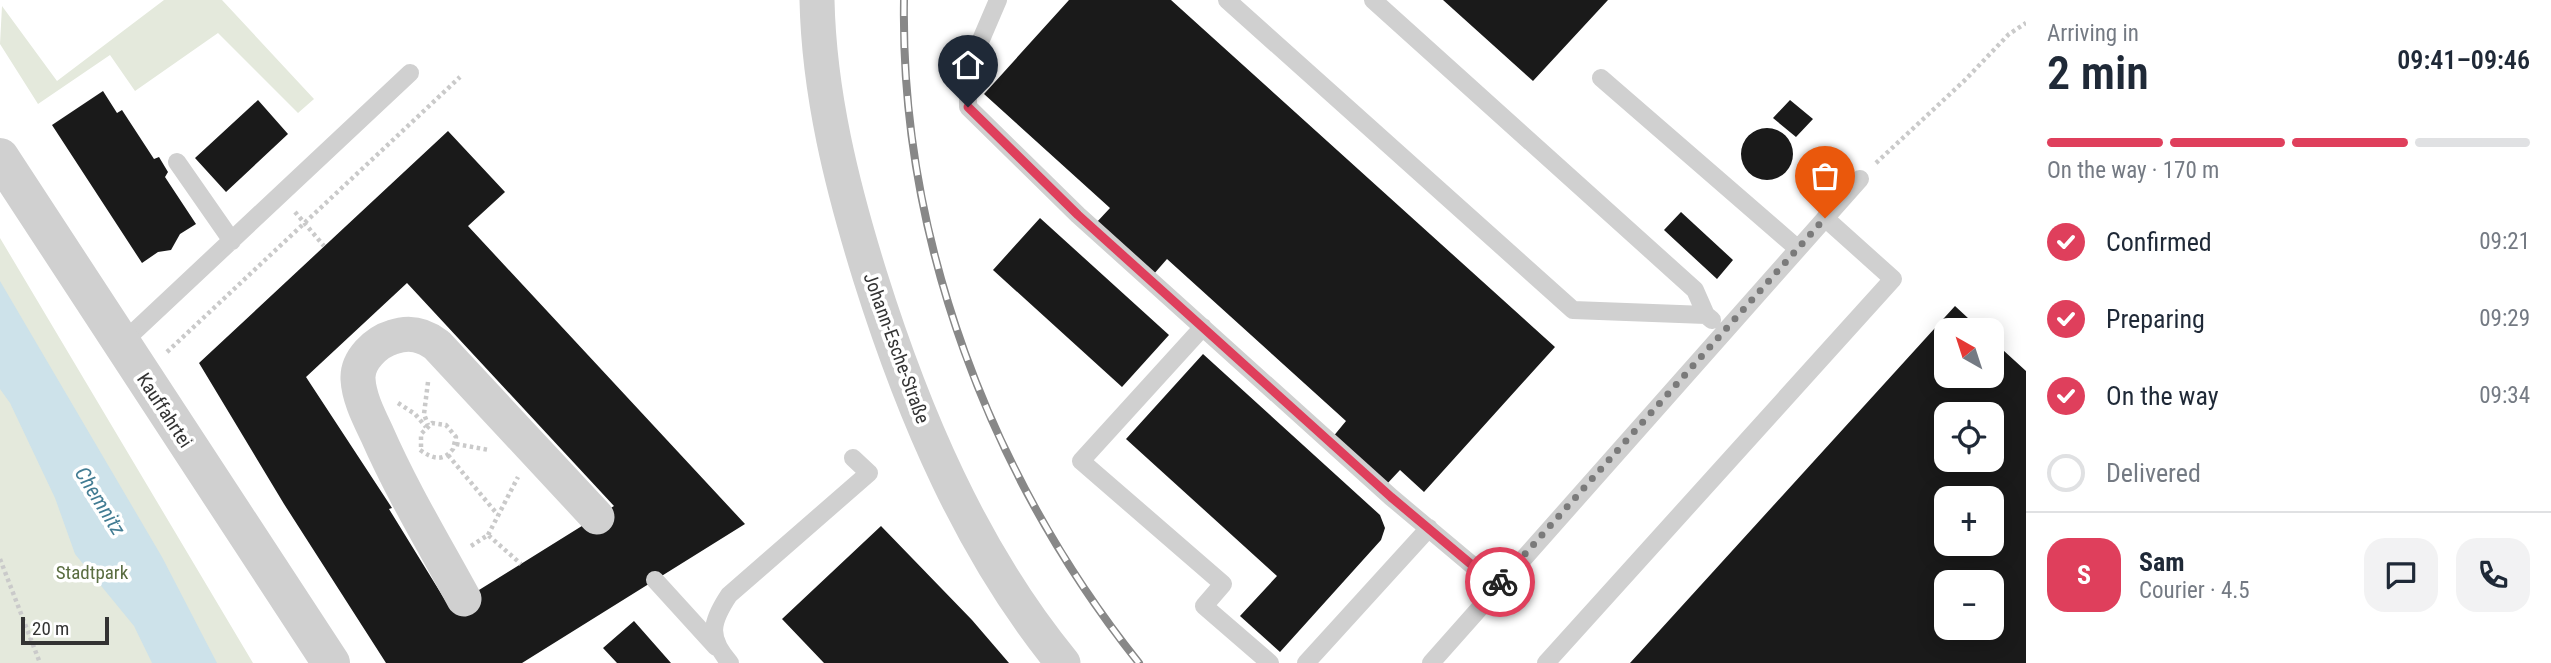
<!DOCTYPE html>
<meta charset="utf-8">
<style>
:root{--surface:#fff;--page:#f2f2f3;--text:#1f2937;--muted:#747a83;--line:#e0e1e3;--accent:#df3f5c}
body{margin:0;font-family:"Roboto Condensed",sans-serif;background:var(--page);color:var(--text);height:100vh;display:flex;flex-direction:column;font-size:26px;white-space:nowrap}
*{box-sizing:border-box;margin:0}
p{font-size:23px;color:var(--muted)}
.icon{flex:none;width:38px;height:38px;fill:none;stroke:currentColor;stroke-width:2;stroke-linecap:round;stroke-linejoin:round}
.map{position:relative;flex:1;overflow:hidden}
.sheet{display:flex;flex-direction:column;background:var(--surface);width:525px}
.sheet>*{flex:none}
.needle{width:46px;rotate:321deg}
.tools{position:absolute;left:1934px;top:318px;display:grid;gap:14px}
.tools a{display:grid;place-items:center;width:70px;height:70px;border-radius:14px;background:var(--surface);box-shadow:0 4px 18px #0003;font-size:35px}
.scale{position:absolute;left:21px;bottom:18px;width:88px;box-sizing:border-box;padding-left:7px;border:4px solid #333;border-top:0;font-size:19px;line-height:24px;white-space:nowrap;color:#333;-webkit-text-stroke:5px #fff;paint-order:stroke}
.pin{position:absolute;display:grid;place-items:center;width:60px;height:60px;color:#fff;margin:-72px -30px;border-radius:50% 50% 50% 0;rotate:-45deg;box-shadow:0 0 7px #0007}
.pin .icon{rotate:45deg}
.courier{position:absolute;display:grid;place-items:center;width:70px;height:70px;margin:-35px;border:5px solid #df3f5c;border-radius:50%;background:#fff;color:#222;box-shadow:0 2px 9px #0007}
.summary em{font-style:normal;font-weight:600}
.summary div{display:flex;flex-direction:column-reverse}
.summary{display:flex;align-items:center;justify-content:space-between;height:119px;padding:0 21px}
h1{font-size:46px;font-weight:600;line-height:52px}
.bar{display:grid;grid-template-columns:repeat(4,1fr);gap:10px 7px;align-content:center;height:84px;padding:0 21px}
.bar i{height:9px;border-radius:5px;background:var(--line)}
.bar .selected{background:var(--accent)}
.bar p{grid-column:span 4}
.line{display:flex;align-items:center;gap:18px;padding:0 21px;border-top:2px solid var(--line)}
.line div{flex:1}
.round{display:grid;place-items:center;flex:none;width:74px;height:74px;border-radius:21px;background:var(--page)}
ol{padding:0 21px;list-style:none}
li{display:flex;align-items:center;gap:21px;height:77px}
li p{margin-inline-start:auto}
li .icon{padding:7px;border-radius:50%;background:var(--accent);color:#fff;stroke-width:4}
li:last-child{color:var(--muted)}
li i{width:38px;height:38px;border:4px solid var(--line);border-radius:50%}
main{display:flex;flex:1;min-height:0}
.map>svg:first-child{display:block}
.green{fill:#e4e9dc}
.water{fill:#cde2ea}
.building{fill:#1a1a1a;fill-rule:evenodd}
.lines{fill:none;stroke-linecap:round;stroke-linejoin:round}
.path{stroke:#cacaca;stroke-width:4.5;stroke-dasharray:3.5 3.5;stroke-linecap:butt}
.service{stroke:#d0d0d0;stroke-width:18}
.minor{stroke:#d0d0d0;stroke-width:35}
.tertiary{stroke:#d0d0d0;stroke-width:38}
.rail-casing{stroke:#888;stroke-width:8}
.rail{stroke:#fff;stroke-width:5;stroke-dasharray:16;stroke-linecap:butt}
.done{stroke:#7a7a7a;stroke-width:7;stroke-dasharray:0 12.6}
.route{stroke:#df3f5c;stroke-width:9}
.labels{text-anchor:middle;stroke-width:7;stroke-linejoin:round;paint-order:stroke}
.street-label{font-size:19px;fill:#333;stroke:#fff}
.park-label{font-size:19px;fill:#5a6d41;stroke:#fff}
.water-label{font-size:21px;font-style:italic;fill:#427c93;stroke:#fff}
</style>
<main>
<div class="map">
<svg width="2026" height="663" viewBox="0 0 2026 663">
<rect width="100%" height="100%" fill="#fff"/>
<path class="green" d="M164 0H222L314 99 298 113 218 33 135 91 110 55 38 104 0 44 2 6 57 81Z
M0 238 253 663H0Z"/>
<path class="water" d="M0 281 162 557 217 663H152L134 626 75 554 55 498 10 403 0 389Z"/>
<path class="building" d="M1069 0H1171L1555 347 1424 492 1400 470 1385 486 1332 438 1346 421 1167 259 1153 275 1096 223 1110 208 984 94Z
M1443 0H1608L1533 81Z
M103 91 117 113 122 110 154 159 159 157 168 172 165 177 196 224 180 234 171 250 158 252 142 263 52 125Z
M258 100 288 134 226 192 195 158Z
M1790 100 1813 119 1796 137 1773 118Z
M1741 154a26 26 0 1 1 52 0a26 26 0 1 1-52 0Z
M448 131 505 192 468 226 745 524 522 663H386L284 504 199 363ZM407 283 614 506 450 608 389 509 392 508 306 377Z
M1681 212 1733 260 1717 279 1664 230Z
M1040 218 1169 335 1122 387 993 270Z
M1955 306 1982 331H1946V376H1992V340L2026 371V663H1630ZM1946 415H1992V460H1946ZM1946 499H1992V544H1946ZM1946 583H1992V628H1946Z
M1203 354 1380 515 1385 528 1381 540 1280 652 1240 616 1277 576 1126 439Z
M881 526 972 620 1009 663H824L782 619Z
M634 621 671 663H617L603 648Z"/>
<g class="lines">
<path class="path" d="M1876 163 1965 80 2009 34 2026 23
M295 212 324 246
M167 352 460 77
M428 382 424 414 428 425
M398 403 415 414 426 427
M456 444 489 450
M420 450C433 459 443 462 453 449L456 437 446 425 432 423 421 434V449
M448 455 498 515
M488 535 518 477
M471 546 488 535 521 564
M0 559 40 663"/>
<path class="service" d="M998 0 968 70V107L1078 215 1391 497 1497 586
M1227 0 1573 310 1706 315
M1373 0 1695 290 1706 315 1712 320
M1601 78 1797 248
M177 162 232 241
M1203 327 1081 461 1223 584 1204 606 1270 663
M121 344 410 73
M655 580 716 647
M730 663C707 637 711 622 729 595L869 473 853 458
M1306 663 1429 528
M1431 663 1860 179
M1546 663 1893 279 1825 218"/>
<path class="minor" d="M817 0C819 94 842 186 870 276 913 413 971 551 1063 663
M464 599C434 544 402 491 377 434 369 417 359 398 358 379 357 360 376 342 393 337 410 331 424 335 437 345L597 517"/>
<path class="tertiary" d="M0 157 331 663"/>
<defs>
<path id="rail" d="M904 0C900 239 991 478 1139 663"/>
</defs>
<use href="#rail" class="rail-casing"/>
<use href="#rail" class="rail"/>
</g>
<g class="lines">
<path class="done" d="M1500 582 1825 218"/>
<path class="route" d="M968 107 1078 215 1391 497 1497 586 1500 582"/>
</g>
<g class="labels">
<g class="street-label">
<text transform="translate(897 348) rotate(70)" y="7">Johann-Esche-Straße</text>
<text transform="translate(165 410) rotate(57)" y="7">Kauffahrtei</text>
</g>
<g class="park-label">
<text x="92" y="579">Stadtpark</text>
</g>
<g class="water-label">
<text transform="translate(100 501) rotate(58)" y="7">Chemnitz</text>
</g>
</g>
</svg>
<div class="tools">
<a><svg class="needle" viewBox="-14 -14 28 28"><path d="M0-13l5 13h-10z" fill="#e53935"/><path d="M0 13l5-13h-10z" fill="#747a83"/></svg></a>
<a><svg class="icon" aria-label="locate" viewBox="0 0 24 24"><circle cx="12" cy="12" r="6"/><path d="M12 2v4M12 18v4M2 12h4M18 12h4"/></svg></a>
<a>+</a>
<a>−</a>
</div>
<div class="scale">20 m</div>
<div class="pin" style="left:1825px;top:218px;background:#ea580c"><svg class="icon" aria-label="bag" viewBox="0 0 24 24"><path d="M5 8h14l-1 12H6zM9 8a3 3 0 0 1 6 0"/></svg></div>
<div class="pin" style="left:968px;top:107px;background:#1f2937"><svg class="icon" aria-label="home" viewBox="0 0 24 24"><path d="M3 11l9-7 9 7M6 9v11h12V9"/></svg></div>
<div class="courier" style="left:1500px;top:582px"><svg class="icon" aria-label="bike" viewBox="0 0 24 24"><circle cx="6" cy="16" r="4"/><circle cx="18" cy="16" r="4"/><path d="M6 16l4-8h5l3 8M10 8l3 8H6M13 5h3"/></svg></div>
</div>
<section class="sheet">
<div class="summary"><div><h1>2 min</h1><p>Arriving in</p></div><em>09:41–09:46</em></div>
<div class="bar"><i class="selected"></i><i class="selected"></i><i class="selected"></i><i></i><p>On the way · 170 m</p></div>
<ol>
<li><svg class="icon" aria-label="check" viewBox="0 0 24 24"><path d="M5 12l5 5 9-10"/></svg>Confirmed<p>09:21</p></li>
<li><svg class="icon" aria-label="check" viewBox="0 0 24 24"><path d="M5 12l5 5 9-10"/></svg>Preparing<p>09:29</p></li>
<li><svg class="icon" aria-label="check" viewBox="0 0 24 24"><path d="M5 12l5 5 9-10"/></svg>On the way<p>09:34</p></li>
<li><i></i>Delivered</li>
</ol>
<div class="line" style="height:126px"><b class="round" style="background:var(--accent);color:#fff">S</b><div><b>Sam</b><p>Courier · 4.5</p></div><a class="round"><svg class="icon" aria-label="chat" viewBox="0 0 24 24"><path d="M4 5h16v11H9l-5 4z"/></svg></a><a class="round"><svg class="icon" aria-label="phone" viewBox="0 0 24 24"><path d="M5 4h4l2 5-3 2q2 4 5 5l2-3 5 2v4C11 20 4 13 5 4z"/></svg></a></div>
</section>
</main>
